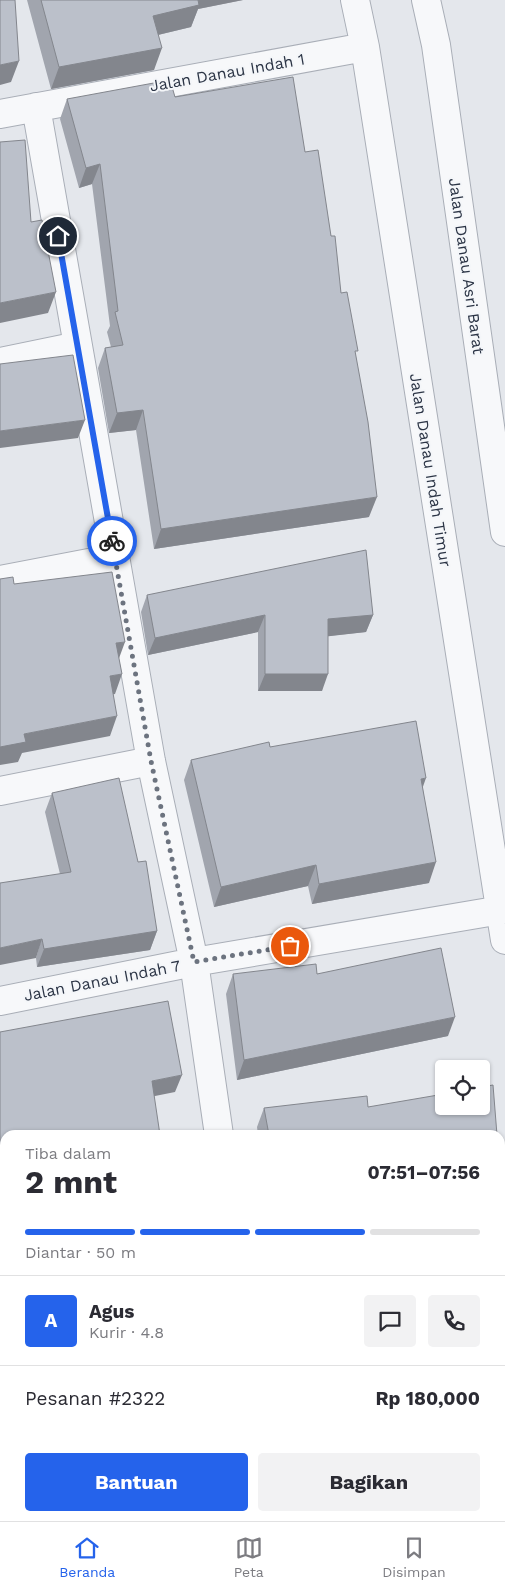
<!DOCTYPE html>
<html lang="id">
<meta charset="utf-8">
<style>
:root{--surface:#fff;--page:#f2f2f3;--text:#2b2b33;--muted:#7c7c81;--line:#e1e1e2;--accent:#2563eb}
body{margin:0;font-family:"Work Sans",sans-serif;background:var(--page);color:var(--text);height:100vh;display:flex;flex-direction:column;font-size:19px;white-space:nowrap}
*{box-sizing:border-box;margin:0}
p{font-size:16px;color:var(--muted)}
.icon{flex:none;width:28px;height:28px;fill:none;stroke:currentColor;stroke-width:2;stroke-linecap:round;stroke-linejoin:round}
.map{position:relative;flex:1;overflow:hidden}
.drawer{position:absolute;left:0px;top:1130px;width:505px;height:391px;display:flex;flex-direction:column;background:var(--surface);border-radius:15px 15px 0 0;box-shadow:0 1px 4px #0004}
.drawer>*{flex:none}
.controls{position:absolute;left:435px;top:1060px;display:grid;gap:10px}
.controls a{display:grid;place-items:center;width:55px;height:55px;border-radius:5px;background:var(--surface);box-shadow:0 1px 4px #0004;font-size:25px}
.pin{position:absolute;display:grid;place-items:center;width:42px;height:42px;color:#fff;margin:-21px;border:2px solid #fff;border-radius:50%;box-shadow:0 1px 5px #0007}
.courier{position:absolute;display:grid;place-items:center;width:50px;height:50px;margin:-25px;border:4px solid #2563eb;border-radius:50%;background:#fff;color:#222;box-shadow:0 1px 6px #0007}
.summary em{font-style:normal;font-weight:700}
.summary div{display:flex;flex-direction:column-reverse}
.summary{display:flex;align-items:center;justify-content:space-between;height:85px;padding:0 25px}
h1{font-size:32px;font-weight:700;line-height:38px}
.bar{display:grid;grid-template-columns:repeat(4,1fr);gap:8px 5px;align-content:center;height:60px;padding:0 25px}
.bar i{height:6px;border-radius:4px;background:var(--line)}
.bar .on{background:var(--accent)}
.bar p{grid-column:span 4}
.line{display:flex;align-items:center;gap:12px;padding:0 25px;border-top:1px solid var(--line)}
.line div{flex:1}
.round{display:grid;place-items:center;flex:none;width:52px;height:52px;border-radius:5px;background:var(--page)}
.cta{display:flex;gap:10px;margin-top:auto;padding:10px 25px}
.cta a{flex:1;height:58px;border-radius:5px;background:var(--accent);color:#fff;font-size:20px;font-weight:700;line-height:58px;text-align:center}
.cta a+a{background:var(--page);color:var(--text)}
.tab-bar{display:flex;justify-content:space-around;align-items:center;height:70px;border-top:1px solid var(--line);background:var(--surface);font-size:14px;color:var(--muted)}
.tab-bar a{display:grid;justify-items:center;gap:2px}
.tab-bar .on{color:var(--accent)}
.map>svg:first-child{display:block}
.lines{fill:none;stroke-linecap:round;stroke-linejoin:round}
.minor-casing{stroke:#a9aeb7;stroke-width:30}
.minor{stroke:#f7f8fa;stroke-width:28}
.wall{fill:#a1a5ae}
.shaded-wall{fill:#83868d}
.building{fill:#bbc0ca;stroke:#83868d}
.done{stroke:#6c737f;stroke-width:5;stroke-dasharray:0 9}
.route{stroke:#2563eb;stroke-width:6}
.labels{text-anchor:middle;stroke-width:4;stroke-linejoin:round;paint-order:stroke}
.street-label{font-size:16px;fill:#2b3445;stroke:#f4f6f9}
</style>
<div class="map">
<svg width="505" height="1521" viewBox="0 0 505 1521">
<rect width="100%" height="100%" fill="#e4e7ec"/>
<g class="lines">
<defs>
<path id="minor" d="M355 0 365 47 505 940
M426 0 436 45 505 532
M36 107 151 761 194 962 219 1135
M0 114 365 47
M0 362 78 346
M0 580 115 558
M0 791 151 761
M0 1001 194 962 501 910
M0 1216 5 1215
M0 1438 5 1437
M280 1516 281 1521"/>
</defs>
<use href="#minor" class="minor-casing"/>
<use href="#minor" class="minor"/>
</g>
<path class="wall" d="M27 0H243L198 9 191 27 158 35 154 70 51 89Z
M175 97 305 152 331 236 341 293 356 357 369 517 154 549 136 430 109 433 98 368 105 348 111 347 107 332 110 326 92 184 79 188 60 119 67 99Z
M147 595 373 615 366 632 328 636 322 691H258V632L148 655 141 612Z
M270 747 423 789 429 883 312 904 308 886 214 907 184 780 191 760Z
M52 793 138 862 157 931 150 950 37 967 36 958 60 874 45 812Z
M233 974H317L448 1036 237 1080 226 994Z
M368 1107 497 1135H258L257 1127 264 1108Z
M314 1516H500L505 1521H315Z"/>
<path class="shaded-wall" d="M191 0H243L198 9 191 27 145 38 153 16Z
M162 48 154 70 51 89 59 67Z
M19 61 11 82 0 85V65Z
M100 164 92 184 79 188 86 168Z
M56 292 48 313 0 323V303Z
M143 410 136 430 109 433 117 413Z
M85 420 78 438 0 448V431Z
M377 497 369 517 154 549 161 529Z
M265 615 258 632 148 655 155 638Z
M373 615 366 632 322 637 328 619Z
M125 642 118 661 116 643Z
M122 674 115 694 103 696 110 676Z
M265 674H328L322 691H258Z
M117 716 110 736 22 753 18 762 0 765V747L24 734Z
M426 778 419 798 421 779Z
M436 862 429 883 312 904 319 884Z
M316 865 308 886 214 907 221 887Z
M157 931 150 950 37 967 44 949Z
M42 939 36 958 0 965V948Z
M455 1017 448 1036 237 1080 244 1060Z
M182 1075 175 1092 145 1098 152 1081Z
M5 1173V1189L0 1190V1174Z
M5 1389V1405L0 1406V1390Z"/>
<path class="building" d="M0 0H15L19 61 0 65Z
M41 0H198L199 5 153 16 162 48 59 67Z
M293 77 305 152 318 150 331 236H335L341 293 347 292 358 351H355L368 422 377 497 161 529 143 410 117 413 105 348 123 345 115 312 118 311 100 164 86 168 67 99 170 80 175 97Z
M25 140 31 222 42 220 56 292 0 303V142Z
M73 355 85 420 0 431V364Z
M366 550 373 615 328 619V674H265V615L155 638 147 595Z
M112 572 125 642 116 643 122 674 110 676 117 716 24 734 26 742 0 747V579L13 577 14 584Z
M416 721 426 778 421 779 436 862 319 884 316 865 221 887 191 760 269 742 270 747Z
M119 778 138 862 146 861 157 931 44 949 42 939 0 948V883L71 872 52 793Z
M441 948 455 1017 244 1060 233 974 316 964 317 974Z
M168 1001 182 1075 152 1081 160 1135H5V1173L0 1174V1032Z
M493 1085 497 1135H269L264 1108 367 1096 368 1107 444 1094V1106H481V1087Z
M500 1166 505 1215V1521H324L323 1516H500Z
M5 1234V1389L0 1390V1235Z
M5 1454V1516H259L260 1521H0V1455Z"/>
<g class="lines">
<path class="done" d="M112 541 151 761 194 962 290 946"/>
<path class="route" d="M58 236 112 541"/>
</g>
<g class="labels">
<g class="street-label">
<text transform="translate(227 72) rotate(-10)" y="6">Jalan Danau Indah 1</text>
<text transform="translate(467 266) rotate(82)" y="6">Jalan Danau Asri Barat</text>
<text transform="translate(431 470) rotate(81)" y="6">Jalan Danau Indah Timur</text>
<text transform="translate(102 980) rotate(-11)" y="6">Jalan Danau Indah 7</text>
</g>
</g>
</svg>
<div class="controls">
<a><svg class="icon" aria-label="locate" viewBox="0 0 24 24"><circle cx="12" cy="12" r="6"/><path d="M12 2v4M12 18v4M2 12h4M18 12h4"/></svg></a>
</div>
<div class="pin" style="left:290px;top:946px;background:#ea580c"><svg class="icon" aria-label="bag" viewBox="0 0 24 24"><path d="M5 8h14l-1 12H6zM9 8a3 3 0 0 1 6 0"/></svg></div>
<div class="pin" style="left:58px;top:236px;background:#1f2937"><svg class="icon" aria-label="home" viewBox="0 0 24 24"><path d="M3 11l9-7 9 7M6 9v11h12V9"/></svg></div>
<div class="courier" style="left:112px;top:541px"><svg class="icon" aria-label="bike" viewBox="0 0 24 24"><circle cx="6" cy="16" r="4"/><circle cx="18" cy="16" r="4"/><path d="M6 16l4-8h5l3 8M10 8l3 8H6M13 5h3"/></svg></div>
<section class="drawer">
<div class="summary"><div><h1>2 mnt</h1><p>Tiba dalam</p></div><em>07:51–07:56</em></div>
<div class="bar"><i class="on"></i><i class="on"></i><i class="on"></i><i></i><p>Diantar · 50 m</p></div>
<div class="line" style="height:90px"><b class="round" style="background:var(--accent);color:#fff">A</b><div><b>Agus</b><p>Kurir · 4.8</p></div><a class="round"><svg class="icon" aria-label="chat" viewBox="0 0 24 24"><path d="M4 5h16v11H9l-5 4z"/></svg></a><a class="round"><svg class="icon" aria-label="phone" viewBox="0 0 24 24"><path d="M5 4h4l2 5-3 2q2 4 5 5l2-3 5 2v4C11 20 4 13 5 4z"/></svg></a></div>
<div class="line" style="height:65px"><div>Pesanan #2322</div><b>Rp 180,000</b></div>
<div class="cta"><a>Bantuan</a><a>Bagikan</a></div>
</section>
</div>
<nav class="tab-bar">
<a class="on"><svg class="icon" aria-label="home" viewBox="0 0 24 24"><path d="M3 11l9-7 9 7M6 9v11h12V9"/></svg>Beranda</a>
<a><svg class="icon" aria-label="map" viewBox="0 0 24 24"><path d="M3 6l6-2 6 2 6-2v14l-6 2-6-2-6 2zM9 4v14M15 6v14"/></svg>Peta</a>
<a><svg class="icon" aria-label="saved" viewBox="0 0 24 24"><path d="M7 4h10v16l-5-4-5 4z"/></svg>Disimpan</a>
</nav>
